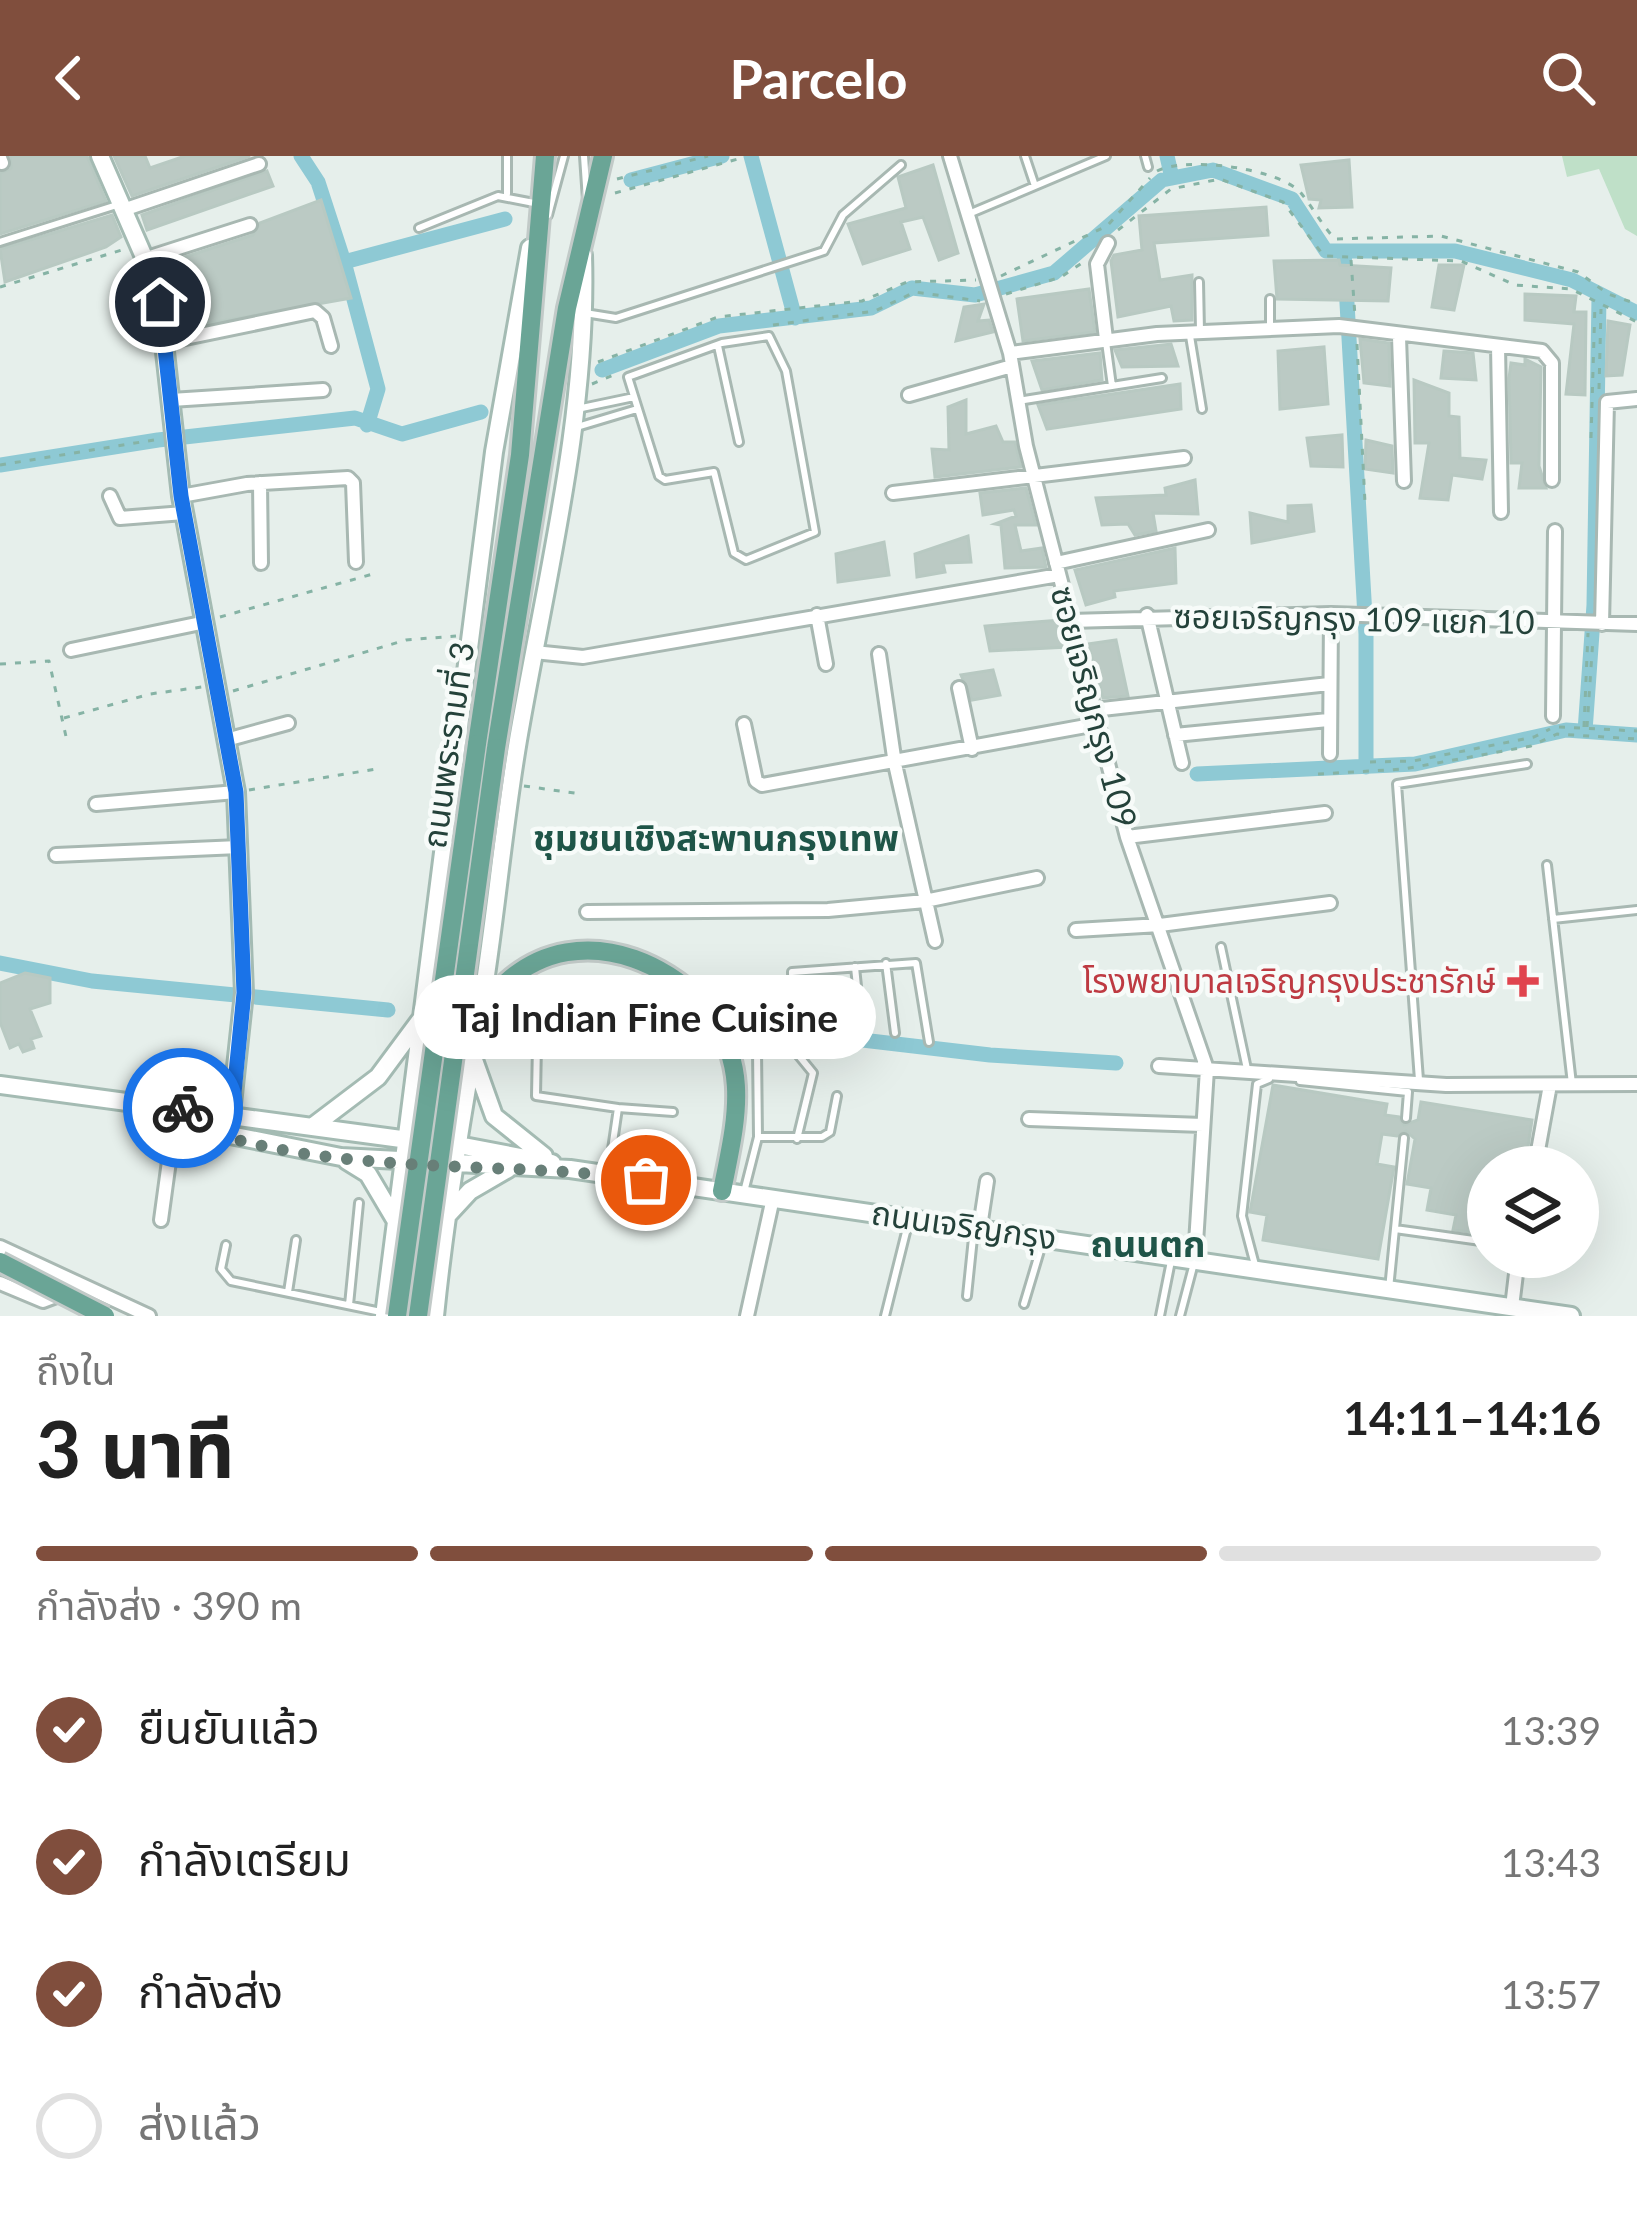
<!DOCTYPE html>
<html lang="th">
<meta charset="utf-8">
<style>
:root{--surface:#fff;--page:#f6f6f6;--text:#222;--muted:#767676;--line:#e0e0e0;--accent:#804e3d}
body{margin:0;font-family:Lato,"Noto Sans Thai",sans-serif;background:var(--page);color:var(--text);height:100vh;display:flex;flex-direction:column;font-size:45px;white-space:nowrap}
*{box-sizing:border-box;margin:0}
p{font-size:39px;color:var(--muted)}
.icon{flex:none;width:66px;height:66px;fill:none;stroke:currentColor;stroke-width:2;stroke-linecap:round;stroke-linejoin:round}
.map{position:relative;height:1160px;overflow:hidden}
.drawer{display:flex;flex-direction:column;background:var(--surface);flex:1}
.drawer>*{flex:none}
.buttons{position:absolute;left:1467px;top:990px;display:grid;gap:24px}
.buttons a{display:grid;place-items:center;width:132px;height:132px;border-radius:50%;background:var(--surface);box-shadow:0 12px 48px #0002;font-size:60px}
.pin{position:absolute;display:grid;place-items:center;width:102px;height:102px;color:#fff;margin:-51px;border:6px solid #fff;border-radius:50%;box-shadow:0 3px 12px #0007}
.courier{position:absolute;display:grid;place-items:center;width:120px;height:120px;margin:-60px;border:9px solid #1a73e8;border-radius:50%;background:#fff;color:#222;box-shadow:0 3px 15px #0007}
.bubble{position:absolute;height:84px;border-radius:42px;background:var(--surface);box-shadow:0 12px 48px #0002;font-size:39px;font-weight:700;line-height:84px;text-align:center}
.summary em{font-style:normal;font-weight:700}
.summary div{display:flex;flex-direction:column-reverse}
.summary{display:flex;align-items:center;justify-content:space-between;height:204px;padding:0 36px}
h1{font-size:78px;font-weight:700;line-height:90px}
.bar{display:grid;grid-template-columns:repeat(4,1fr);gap:18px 12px;align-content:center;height:144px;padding:0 36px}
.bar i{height:15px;border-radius:9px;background:var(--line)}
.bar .selected{background:var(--accent)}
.bar p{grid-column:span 4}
ol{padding:0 36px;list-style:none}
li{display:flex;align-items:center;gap:36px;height:132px}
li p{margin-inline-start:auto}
li .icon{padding:12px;border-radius:50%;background:var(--accent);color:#fff;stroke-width:4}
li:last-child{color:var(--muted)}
li i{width:66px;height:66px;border:6px solid var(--line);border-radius:50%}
header{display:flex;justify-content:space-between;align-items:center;height:156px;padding:0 36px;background:var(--accent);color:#fff;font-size:54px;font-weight:700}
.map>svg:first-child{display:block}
.green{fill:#bfe0c8}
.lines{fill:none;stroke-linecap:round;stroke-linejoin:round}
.canal{stroke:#8ec9d4;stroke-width:15}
.building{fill:#bbcac4;stroke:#b8c9c2;stroke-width:3}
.lane-casing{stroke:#a8b8b2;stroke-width:12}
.street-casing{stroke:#a8b8b2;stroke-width:18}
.secondary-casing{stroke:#a4bbb3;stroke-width:22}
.primary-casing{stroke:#c2cac8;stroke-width:24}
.path{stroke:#86b3a5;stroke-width:3;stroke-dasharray:6 9;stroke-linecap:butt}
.lane{stroke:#fff;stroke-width:6}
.street{stroke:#fff;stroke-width:12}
.secondary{stroke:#fff;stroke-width:16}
.primary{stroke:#6aa596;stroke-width:18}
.primary-bridge-casing{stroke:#c2cac8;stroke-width:24;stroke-linecap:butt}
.primary-bridge{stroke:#6aa596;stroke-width:18}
.done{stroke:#687f78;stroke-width:12;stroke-dasharray:0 21.6}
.route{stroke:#1a73e8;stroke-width:15}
.health-dot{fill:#e0444e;stroke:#f7fbf9;stroke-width:4.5}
.labels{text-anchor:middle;stroke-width:9;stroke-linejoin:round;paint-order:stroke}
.street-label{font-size:33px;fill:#24423a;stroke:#f7fbf9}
.health-label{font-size:33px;fill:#be3a42;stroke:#f7fbf9;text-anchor:end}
.neighbourhood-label{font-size:36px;font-weight:bold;fill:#1f5548;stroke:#f7fbf9}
</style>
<header><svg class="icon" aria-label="back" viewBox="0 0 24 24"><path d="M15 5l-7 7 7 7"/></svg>Parcelo<svg class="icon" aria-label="search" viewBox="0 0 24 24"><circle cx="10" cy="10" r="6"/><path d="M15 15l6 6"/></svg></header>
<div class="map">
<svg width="1637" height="1160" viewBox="0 0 1637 1160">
<rect width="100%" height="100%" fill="#e6efeb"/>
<path class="green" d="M1562 0H1637V80L1625 73 1599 13 1567 21Z"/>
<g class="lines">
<path class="canal" d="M301 0 318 26 344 106
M751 0 795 162
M1167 0 1172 22
M631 24 722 0
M1344 95 1366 478V611
M602 214 719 170 871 152 912 132 975 139 1054 117 1162 24 1213 14 1292 43 1326 95H1455L1572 124 1637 157
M367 269 378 233 344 106 505 63
M0 309 158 284 355 262 402 278 481 256
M1585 575 1594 449 1599 141
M1197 618 1415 608 1566 574 1637 579
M0 807 92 825 388 854
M505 861 658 860 990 899 1116 907"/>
</g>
<path class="building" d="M10 0H87L106 45 0 78V17L11 12Z
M114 0H145L150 12 185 0H250L132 40Z
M1349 4 1352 51 1319 52 1321 44 1309 43 1301 9Z
M933 9 958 97 939 104 923 61 901 66 910 93 863 108 848 68 906 52 898 21Z
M267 15 273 30 147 74 142 59Z
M321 44 351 142 177 173 176 159 181 158 166 107 253 79 260 67Z
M1266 51 1268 79 1154 87 1160 124 1192 119V164L1174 165 1171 150 1118 161 1111 105 1114 99 1142 94 1139 60Z
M112 59 121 81 106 91 5 126 0 93Z
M1339 104 1340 109 1391 112 1388 145 1277 143 1274 105Z
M1439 109H1464L1454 154 1432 151Z
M1089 133 1095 176 1023 185 1017 143Z
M1525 138 1576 140 1574 156H1586L1585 239 1566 238 1574 168 1525 164Z
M984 148 978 165 989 164 993 176 956 185 964 151Z
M1608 165 1630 169 1622 219 1606 220Z
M1360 183 1389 187 1390 230 1364 227Z
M1171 188 1178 210 1122 211 1115 194Z
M1324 191 1328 248 1280 253 1278 195Z
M1444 195 1473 197 1476 224 1441 222Z
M1100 197 1102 224 1042 234 1032 205Z
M1525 203 1541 211 1539 310 1546 332H1519L1522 307H1511L1509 222 1511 207 1525 209Z
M1414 224 1449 237V260L1459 261 1460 302 1486 304 1482 323 1452 319 1448 344 1420 342 1429 287H1415Z
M1180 228 1181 253 1047 273 1038 249Z
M966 244V278L996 270 1003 286H1015L1021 311 935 321 932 293 949 294 948 251Z
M1342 279 1343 311 1311 310 1307 282Z
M1366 284 1392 290 1393 317 1365 313Z
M1195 324 1198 358 1153 357 1156 375 1135 379 1128 368 1102 369 1096 342 1166 339 1165 332Z
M1026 332 1036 369H1015L1021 395 1042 392 1046 411 1005 412 1001 369 995 368 1016 360 1014 354 983 359 980 337Z
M1311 349 1314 375 1252 387 1250 357 1288 366V350Z
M968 380 971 406 943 407 945 416 917 421 915 398Z
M884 386 889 419 838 426 836 398Z
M1175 392 1176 427 1114 435 1115 441 1086 449 1075 414Z
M1060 464 1067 491 990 495 985 470Z
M1116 484 1128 540 1103 542 1088 488Z
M993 514 1000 539 972 544 961 519Z
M25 817 50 822V847L30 853 41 880 31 883 34 892 23 896 19 888 10 892 0 866V827Z
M1273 929 1387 948 1385 959 1399 961 1404 969 1418 964 1421 946 1532 964 1525 1011H1488V1078L1453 1074 1456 1059 1427 1054 1431 1032 1407 1028 1415 983 1406 975 1397 980 1382 978 1377 1008 1394 1011 1378 1103 1263 1084 1267 1059 1250 1056Z"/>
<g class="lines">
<defs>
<path id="lane" d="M584 0 587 44
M1025 0 1035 30
M1145 0 1148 11
M507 38V0
M971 57 1106 0
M548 59 564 0
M419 72 498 40 534 47
M0 86 120 48
M1199 126 1200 175
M585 157 616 162 824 95 843 59 901 9
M1270 171V143
M769 180 786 215 815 376 746 404 734 397 714 316 665 324 659 320 628 221 722 187Z
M1190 180 1202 253
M1106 186 1112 230
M718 190 739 286
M1018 245 1162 222
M577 253 634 241
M577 271 637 253
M1547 709 1572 928
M1553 763 1637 754
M1221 791 1247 913
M886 807 895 877
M855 811 862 879
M537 887 536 940 618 952 609 1014
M795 895 813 917 797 983
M1419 924 1397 628 1527 608
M1300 925 1408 936
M618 952 673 956
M1406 962 1408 936
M758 981H822L830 976 837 940
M744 1036 758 981 757 894 764 888 795 895 804 882 793 864 792 816 916 807 929 886
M1395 1073 1488 1086
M226 1089 221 1113 231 1125 381 1156
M1255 1109 1242 1060 1257 928 1269 923
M1389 1133 1404 982
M288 1136 296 1084
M967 1140 974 1072
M1024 1148 1042 1088
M349 1149 359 1047
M885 1160 909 1064
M1160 1160 1171 1105
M1180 1160 1194 1107"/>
<path id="street" d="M950 0 1010 197 1026 290 1127 681 1207 913 1195 1103
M0 2 2 7
M126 53 259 8
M147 102 250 69
M1399 181 1404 325
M1106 183 1097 108 1108 87
M166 186 315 155 323 162 331 190
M1498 190 1501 356
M1010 197 1157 178 1339 170 1542 195 1552 207V324
M909 239 1012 210
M171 244 323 234
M260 327 261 407
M893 337 1184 302
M110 340 120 362 184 357
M181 340 247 328 348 322 353 327 356 406
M1056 407 1208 374
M817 459 826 508
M1147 459 1182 607
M1070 465 1331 458 1637 468
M1602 468 1607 246 1637 243
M71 494 201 467
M534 496 583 501 1059 419
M879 498 895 608 935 785
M959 532 972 593
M1093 554 1329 528
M1553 560 1555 375
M744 568 756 625 762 629 1097 568
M1175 579 1328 564
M226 584 288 567
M1330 598 1331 458
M96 648 236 636
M1127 681 1325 657
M56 699 239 691
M587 756 828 754 925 745 1037 722
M1076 774 1160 769 1330 747
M1159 910 1446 929 1637 928
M1029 963 1203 969
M1535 1011 1550 929
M161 1064 175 961
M980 1071 987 1025
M0 1091 149 1160
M0 1127 43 1145 64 1137
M1512 1151 1518 1101
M747 1160 773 1042"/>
<path id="secondary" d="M100 0 158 133 181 340 236 636 244 837 231 957
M474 904 494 960 544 1000
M0 929 416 985
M161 953 230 979 341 1001 570 1013 1571 1160
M312 971 378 921 421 863
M448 987 552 1007
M347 1005 368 1018 397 1067
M445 1062 470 1035 508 1013
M384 1160 494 296 530 92
M435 1160C445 1060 461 963 479 864 496 766 503 665 521 567 548 414 588 255 583 99"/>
<path id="primary" d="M477 588 520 299 545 0
M496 592 567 152 603 0
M700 844C752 907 737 960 722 1035"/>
</defs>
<use href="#lane" class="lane-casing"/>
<use href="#street" class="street-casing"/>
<use href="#secondary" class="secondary-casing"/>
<use href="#primary" class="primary-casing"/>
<path class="path" d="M1157 15C1186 0 1279 12 1301 37 1313 52 1322 69 1335 83L1441 80 1578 116 1608 138 1637 148
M617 23 708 0
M615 37 745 1
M1118 74 1171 33 1220 23 1283 46 1324 100 1461 105 1515 129 1571 133 1637 166
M1351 104 1355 160
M1001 120 1107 70 1150 22
M0 131 122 94
M1006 138 1061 121 1085 105
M773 169 875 155 915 136 980 145
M1357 188 1365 347
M598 206 718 161 862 145 907 126 976 124
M592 228 616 218
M1599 233 1601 153
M1591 282 1595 147
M0 309 160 283
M220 461 373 418
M0 508 49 505 67 585
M233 535 406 484 456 480
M64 562 150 538 202 531
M1559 571 1637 575
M1584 571 1588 477
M1587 571 1593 482
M1370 606 1413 605 1534 581 1550 573
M1318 618 1404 613 1531 590 1557 578 1637 583
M524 630 581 638
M249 634 382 612
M534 830 622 825"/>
<use href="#lane" class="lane"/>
<use href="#street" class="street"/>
<use href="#secondary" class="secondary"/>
<use href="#primary" class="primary"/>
<defs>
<path id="primary-bridge" d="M465 891C506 779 617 766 700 844
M0 1106 105 1160
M397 1160 477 588
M418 1160 496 592"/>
</defs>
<use href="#primary-bridge" class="primary-bridge-casing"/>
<use href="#primary-bridge" class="primary-bridge"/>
</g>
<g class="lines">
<path class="done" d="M183 952 161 953C284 1025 505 1002 646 1024"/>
<path class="route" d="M160 146 181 340 236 636 244 837 232 957 183 952"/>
</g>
<path class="health-dot" d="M1517 807h12v12h12v12h-12v12h-12v-12h-12v-12h12z"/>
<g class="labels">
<g class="street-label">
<text transform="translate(1354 463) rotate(1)" y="12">ซอยเจริญกรุง 109 แยก 10</text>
<text transform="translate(1094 551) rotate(75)" y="12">ซอยเจริญกรุง 109</text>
<text transform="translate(448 589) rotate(-82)" y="12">ถนนพระรามที่ 3</text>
<text transform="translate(964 1069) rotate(8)" y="12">ถนนเจริญกรุง</text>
</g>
<g class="health-label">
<text x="1496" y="837">โรงพยาบาลเจริญกรุงประชารักษ์</text>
</g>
<g class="neighbourhood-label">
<text x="716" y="695">ชุมชนเชิงสะพานกรุงเทพ</text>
<text x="1148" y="1101">ถนนตก</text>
</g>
</g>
</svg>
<div class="buttons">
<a><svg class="icon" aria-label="layers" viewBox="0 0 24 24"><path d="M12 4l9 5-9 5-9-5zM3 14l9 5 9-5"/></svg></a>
</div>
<div class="pin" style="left:646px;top:1024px;background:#ea580c"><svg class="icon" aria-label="bag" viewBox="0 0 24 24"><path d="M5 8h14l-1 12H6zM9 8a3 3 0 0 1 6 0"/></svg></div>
<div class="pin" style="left:160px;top:146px;background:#1f2937"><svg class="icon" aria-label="home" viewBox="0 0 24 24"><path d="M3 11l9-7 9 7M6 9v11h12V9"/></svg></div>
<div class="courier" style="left:183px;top:952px"><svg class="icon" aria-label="bike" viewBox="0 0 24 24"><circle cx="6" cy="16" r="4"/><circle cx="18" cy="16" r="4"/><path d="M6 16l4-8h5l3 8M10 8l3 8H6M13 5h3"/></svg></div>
<div class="bubble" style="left:414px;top:819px;width:462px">Taj Indian Fine Cuisine</div>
</div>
<section class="drawer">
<div class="summary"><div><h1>3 นาที</h1><p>ถึงใน</p></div><em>14:11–14:16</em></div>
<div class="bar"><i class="selected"></i><i class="selected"></i><i class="selected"></i><i></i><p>กำลังส่ง · 390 m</p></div>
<ol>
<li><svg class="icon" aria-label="check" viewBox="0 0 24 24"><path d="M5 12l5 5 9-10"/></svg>ยืนยันแล้ว<p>13:39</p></li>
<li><svg class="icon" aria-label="check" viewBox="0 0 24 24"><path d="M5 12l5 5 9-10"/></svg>กำลังเตรียม<p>13:43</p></li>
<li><svg class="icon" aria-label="check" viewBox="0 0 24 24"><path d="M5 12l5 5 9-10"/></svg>กำลังส่ง<p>13:57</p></li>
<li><i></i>ส่งแล้ว</li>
</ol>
</section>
